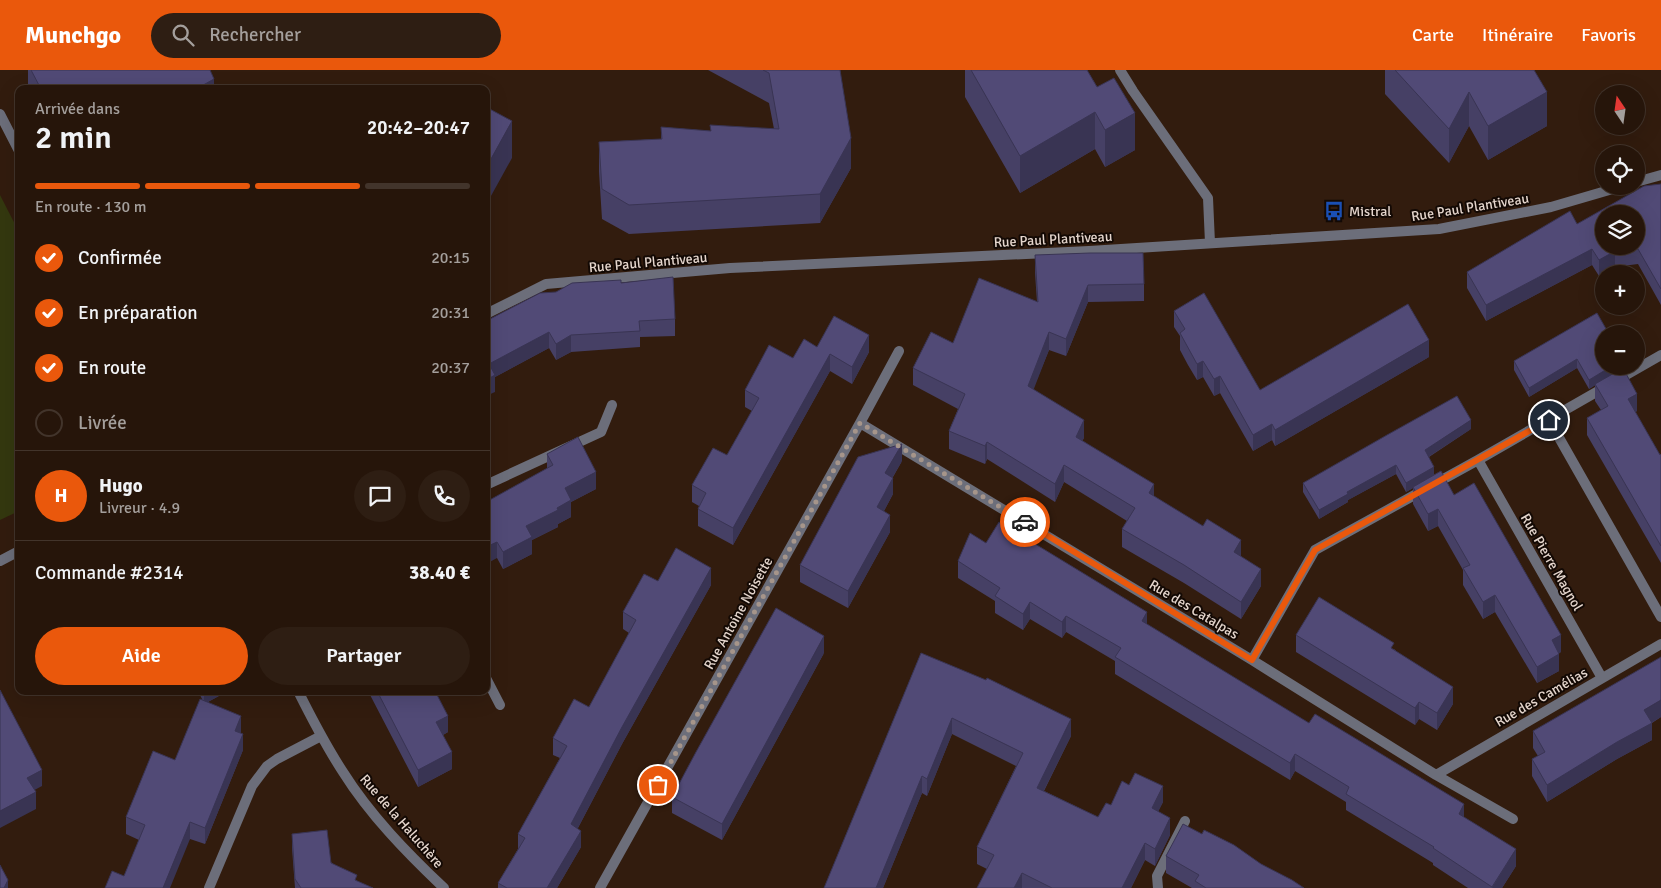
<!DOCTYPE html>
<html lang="fr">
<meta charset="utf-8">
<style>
:root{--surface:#26150a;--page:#2e1e13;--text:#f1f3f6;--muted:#a49f9c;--line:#42342b;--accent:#ea580c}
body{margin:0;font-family:Signika,sans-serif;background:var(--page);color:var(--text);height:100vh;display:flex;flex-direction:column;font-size:19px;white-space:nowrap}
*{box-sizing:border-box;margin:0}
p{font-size:16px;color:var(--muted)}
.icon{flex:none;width:28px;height:28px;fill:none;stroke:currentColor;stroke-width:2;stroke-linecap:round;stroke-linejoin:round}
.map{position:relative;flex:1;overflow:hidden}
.panel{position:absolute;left:15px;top:15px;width:475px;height:610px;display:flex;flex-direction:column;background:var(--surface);border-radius:10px;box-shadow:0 5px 20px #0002,0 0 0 1px var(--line)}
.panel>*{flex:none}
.needle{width:32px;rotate:347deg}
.controls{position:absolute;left:1595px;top:15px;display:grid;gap:10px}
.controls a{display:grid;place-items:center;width:50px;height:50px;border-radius:50%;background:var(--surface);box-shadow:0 5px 20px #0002,0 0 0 1px var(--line);font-size:25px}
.pin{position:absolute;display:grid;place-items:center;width:42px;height:42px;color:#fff;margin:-21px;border:2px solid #fff;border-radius:50%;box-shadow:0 1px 5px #0007}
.courier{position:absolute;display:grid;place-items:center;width:50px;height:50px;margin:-25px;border:4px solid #ea580c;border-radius:50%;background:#fff;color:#222;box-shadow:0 1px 6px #0007}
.headline em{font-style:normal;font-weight:600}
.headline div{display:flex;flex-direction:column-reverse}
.headline{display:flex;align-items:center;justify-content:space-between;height:85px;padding:0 20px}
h1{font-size:32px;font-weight:600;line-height:38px}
.bar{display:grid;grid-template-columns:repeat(4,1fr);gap:8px 5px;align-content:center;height:60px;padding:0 20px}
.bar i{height:6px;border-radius:4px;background:var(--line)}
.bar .current{background:var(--accent)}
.bar p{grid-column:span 4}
.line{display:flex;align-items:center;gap:12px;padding:0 20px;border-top:1px solid var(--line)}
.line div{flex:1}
.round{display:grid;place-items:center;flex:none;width:52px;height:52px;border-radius:26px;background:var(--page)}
ol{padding:0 20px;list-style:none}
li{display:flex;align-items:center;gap:15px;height:55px}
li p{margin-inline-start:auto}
li .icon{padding:5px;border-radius:50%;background:var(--accent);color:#fff;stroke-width:4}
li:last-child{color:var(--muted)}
li i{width:28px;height:28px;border:2px solid var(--line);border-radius:50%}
.cta{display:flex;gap:10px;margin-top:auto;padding:10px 20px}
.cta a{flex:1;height:58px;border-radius:30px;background:var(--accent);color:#fff;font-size:20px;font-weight:600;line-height:58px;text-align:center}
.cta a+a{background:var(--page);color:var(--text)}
header{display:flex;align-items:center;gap:30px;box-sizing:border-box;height:70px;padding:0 25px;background:var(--accent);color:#fff}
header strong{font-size:24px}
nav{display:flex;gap:28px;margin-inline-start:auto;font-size:18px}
.search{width:350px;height:45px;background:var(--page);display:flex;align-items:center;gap:12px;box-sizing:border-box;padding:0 18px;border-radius:28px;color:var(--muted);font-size:19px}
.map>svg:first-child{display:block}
.green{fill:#34380f}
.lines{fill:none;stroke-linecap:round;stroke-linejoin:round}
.street{stroke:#6c6e7a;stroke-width:10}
.wall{fill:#464065}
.shaded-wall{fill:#393453}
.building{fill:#514a76;stroke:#393453;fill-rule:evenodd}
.done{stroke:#a6958a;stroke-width:5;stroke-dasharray:0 9}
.route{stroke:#ea580c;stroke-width:6}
.labels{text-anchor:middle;stroke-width:4;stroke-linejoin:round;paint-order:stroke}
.street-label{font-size:14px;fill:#e5d6cd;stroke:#130904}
.poi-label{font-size:14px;fill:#e5d6cd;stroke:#130904;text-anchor:start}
</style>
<header>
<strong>Munchgo</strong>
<div class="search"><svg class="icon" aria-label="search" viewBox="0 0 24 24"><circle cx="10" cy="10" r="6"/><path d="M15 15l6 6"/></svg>Rechercher</div>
<nav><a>Carte</a><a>Itinéraire</a><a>Favoris</a></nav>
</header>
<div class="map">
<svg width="1661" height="818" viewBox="0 0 1661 818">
<rect width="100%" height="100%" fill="#321c0e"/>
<path class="green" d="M0 125 19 162V441L0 450Z"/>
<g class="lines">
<path class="street" d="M1120 0 1133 21 1208 128 1210 173
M0 44 19 81
M1636 112 1661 105
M486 244 546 214 730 198 1089 181 1439 159 1551 137 1623 116
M1549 350 1661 547
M860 353 1252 590 1436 705 1513 749
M1478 390 1602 608
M486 415 601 362 612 335
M0 491 19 481
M1252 590 1315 480 1478 390 1661 285
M486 608 500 635
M298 621C312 649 326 676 343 702 370 745 407 783 444 818
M1436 705 1661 574
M209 818 252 716 267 696 277 689 321 666
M600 818 860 353 899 281
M1158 818 1157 806 1185 751"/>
</g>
<path class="wall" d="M28 0H210L214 19H28Z
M708 0H840L851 98 820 153 629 164 602 149 599 102V72L661 69V57L710 61 774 59 769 33Z
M965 0H1087L1135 80 1105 97 1095 79 1020 123 965 27Z
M1385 0H1534L1547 56 1488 90 1469 56 1449 93 1385 24Z
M1661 114V235L1638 194 1615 197 1599 206 1592 195 1486 251 1467 218V202L1577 154Z
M1035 185 1144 214V231L1088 232 1066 286 1049 280 1033 319 1084 368 1082 370 1154 426 1241 487 1261 516 1241 549 1184 513 1122 477V459L1127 451 1064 412 1055 432 987 389 985 394 949 379V361L958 339 913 315V298L953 273 1037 232 1035 203Z
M621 213 675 249V266L640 267V277L571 282 556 290 549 278 495 307V322L486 251 556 222Z
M1174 241 1260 320 1429 287 1275 376 1272 370 1253 381 1220 323 1214 326 1203 307 1197 310 1188 295 1180 280V266L1174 257Z
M1597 243 1604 296H1616V302L1637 341 1635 342 1660 385 1661 384V493L1587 365V348L1601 340 1595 331V315L1589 319 1577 298 1529 327 1514 300V291Z
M817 277 869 282 852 314 830 301 733 475 698 456V439L699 436 692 432V415L727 385 752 341 745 337V320L793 288Z
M1471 359 1429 387 1434 405 1454 425 1561 582 1559 583V601L1537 613 1495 542 1483 549 1463 515V500L1438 456 1428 461 1413 434V418L1406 422 1396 404 1348 430V432L1319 449 1303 422V413Z
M547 384 596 419 571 432V447L558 454V457L532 470V484L503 499 497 488 495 428 547 399Z
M902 391 893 407V424L884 441 890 462 848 538 800 512V495Z
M986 473 1147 555 1464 747 1516 796 1502 818H1468L1433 795V793L1346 740V732L1295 701 1290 710 1115 604V591L1066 562 1062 568 1030 549 1023 560 995 543V531L958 508V491Z
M658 511 711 515 622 674 578 758 581 777 557 818H498V813L518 779V764L560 688 553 685V668L589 637 629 563 623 559V542Z
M1296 565 1394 579 1453 634 1437 660 1419 649 1415 655 1296 582Z
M824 583 722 770 672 743V727Z
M921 583 1071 666 1044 721 1098 747 1111 735 1163 732 1158 741 1170 765 1155 796 1145 790 1131 818H977L987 799 977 794V777L1016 696 952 664 927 726 922 723 883 818H824Z
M198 621H228L208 632 241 663 243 680 205 774 190 769 124 806 139 770 126 764V747L175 690 202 629Z
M368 621H435L448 662 443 665 452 699 418 717Z
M1661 647 1652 653V670L1617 689 1547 732 1532 706V689L1538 686 1533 678V661Z
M292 764 357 811 373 818H295L292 778Z
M1166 786 1261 794 1304 818H1192L1166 803Z"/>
<path class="shaded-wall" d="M214 9V19H196Z
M1469 22V56L1449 93V59Z
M1547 22V56L1488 90V56Z
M1095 42V79L1020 123V86Z
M1135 43V80L1105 97V60Z
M512 51V88L486 135V98Z
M851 68V98L820 153V124Z
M1592 179V195L1486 251V235Z
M1615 181V197L1599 206V190Z
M1088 215V232L1066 286V269Z
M549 262V278L495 307V322L486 326V310L489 294Z
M1049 262V280L1028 334V316Z
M571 265V282L556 290V274Z
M869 265V282L852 314V297Z
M1429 270V287L1275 376V360Z
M830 284V301L733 475V458Z
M1577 289V298L1529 327V318Z
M1203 291V307L1197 310V294Z
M1612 296H1616V303L1589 319V310Z
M1220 306V323L1214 326V309Z
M1637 324V341L1628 346V329Z
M1084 350V368L1076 384V367Z
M1471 350V359L1425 389V380Z
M1272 354V370L1253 381V365Z
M987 372V389L985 394V376Z
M902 374V391L885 420V403Z
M1064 395V412L1055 432V414Z
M1396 395V404L1348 430V432L1319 449V440L1347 422Z
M1434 397V406L1406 422V413Z
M596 402V419L571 432V447L558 454V457L532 470V484L503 499V482L526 456 557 438 565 418Z
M893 408V424L877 454V437Z
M1154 414V432L1149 423Z
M1438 439V456L1428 461V444Z
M890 445V462L848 538V521Z
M1241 470V488L1234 482Z
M497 472V488L486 494V477Z
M711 498V515L622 674 571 771V754L622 657Z
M1261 499V516L1241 549V532Z
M1495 525V542L1483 549V532Z
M1030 532V549L1023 560V544Z
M1147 542V559L1142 551Z
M1066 546V562L1062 568V552Z
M1561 565V582L1552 587V570Z
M824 566V583L722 770V754Z
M1559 584V601L1537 613V597Z
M1453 617V634L1437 660V643Z
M204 621H228L204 634Z
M1661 630V647L1644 657V640Z
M1419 632V649L1415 655V638Z
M241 646V663L235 661Z
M448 646V662L436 669V652Z
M952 648V664L927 726V709Z
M1071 649V666L1037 734V718Z
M1652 653V670L1617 689 1547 732V715L1617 672Z
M243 664V680L205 774V758Z
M452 682V699L418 717V700Z
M1295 684V701L1290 710V693Z
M42 700V716L27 724V708Z
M922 706V723L883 818H876Z
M1163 716V732L1152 755V738Z
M36 722V739L0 758V741Z
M1464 734V751L1459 744Z
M1170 748V765L1155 796V779Z
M190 752V769L170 818H163Z
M581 761V777L557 818H547Z
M1145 773V790L1131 818H1122Z
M1516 779V796L1502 818H1492Z
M1022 803V818H1014Z
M8 810V818H4Z"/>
<path class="building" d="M31 0H210L214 9 196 19H41Z
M763 0H840L851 68 820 124 629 135 602 119 599 72 662 69 661 57 711 61 710 55 779 59 769 3Z
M971 0H1087L1097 17 1114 8 1135 43 1105 60 1095 42 1020 86Z
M1395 0H1534L1547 22 1488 56 1469 22 1449 59Z
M486 37 512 51 486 98Z
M1661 114V219L1638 179 1615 181 1599 190 1592 179 1486 235 1467 202 1570 141 1577 154 1644 116ZM1604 144H1636V176H1604Z
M1090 183H1143L1144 214 1088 215 1066 269 1049 262 1028 316 1084 350 1076 367 1154 414 1149 423 1203 456 1207 449 1241 470 1234 482 1261 499 1241 532 1184 495 1122 459 1135 438 1064 395 1055 414 987 372 985 376 949 361 965 324 913 298 931 262 953 273 979 208 1038 232 1035 185Z
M673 207 675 249 639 251 640 261 571 265 556 274 549 262 489 294 495 305 486 310V251L540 223 556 222 572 213 621 210V213Z
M1204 223 1260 320 1408 234 1429 270 1275 360 1272 354 1253 365 1220 306 1214 309 1203 291 1197 294 1180 263 1185 259 1174 241Z
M1597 243 1609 264H1604V296H1612L1589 310 1577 289 1529 318 1514 291Z
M834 246 869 265 852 297 830 284 733 458 698 439 706 423 692 415 713 378 727 385 759 328 745 320 769 275 793 288 804 269 817 277Z
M1623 298 1637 324 1628 329 1660 385 1661 384V476L1587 348 1608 336 1595 314Z
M1457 326 1471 350 1425 380 1434 397 1406 413 1396 395 1347 422 1348 424 1319 440 1303 413 1387 365Z
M578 367 596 402 565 418 571 430 557 438 558 440 526 456 532 467 503 482 497 472 486 477V432L553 395 547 384Z
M902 374 885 403 893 408 877 437 890 445 848 521 800 495 858 387Z
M1441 401 1454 425 1474 413 1561 565 1552 570 1559 584 1537 597 1495 525 1483 532 1463 498 1470 495 1438 439 1428 444 1413 417Z
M999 452 1147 542 1142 551 1309 653 1315 644 1464 734 1459 744 1516 779 1492 817 1433 778 1434 777 1346 724 1349 717 1295 684 1290 693 1115 587 1121 578 1066 546 1062 552 1030 532 1023 544 995 526 1000 518 958 491 970 463 986 473Z
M676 478 711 498 622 657 571 754 581 761 547 818H507L498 813 525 768 518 764 567 676 553 668 574 629 589 637 636 550 623 542 644 504 658 511Z
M1319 527 1394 573 1391 578 1453 617 1437 643 1419 632 1415 638 1296 565Z
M776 538 824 566 722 754 672 727 696 682Z
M921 583 986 610 987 608 1071 649 1037 718 1098 747 1106 733 1111 735 1122 711 1129 715 1135 703 1163 716 1152 738 1170 748 1155 779 1145 773 1122 818H1052L1022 803 1014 818H977L994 785 977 777 1023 683 952 648 927 709 922 706 876 818H824Z
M1661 587V630L1644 640 1652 653 1617 672 1547 715 1532 689 1545 682 1533 661Z
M0 620 42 700 27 708 36 722 0 741Z
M377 621H435L448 646 436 652 452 682 418 700Z
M200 629 241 646 235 661 243 664 205 758 190 752 163 818H105L112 801 124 806 145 755 126 747 153 681 175 690Z
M1183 754 1202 764 1204 760 1234 775 1261 794 1292 810 1304 818H1206L1195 811 1199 805 1166 786Z
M327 760 331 793 357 805 355 810 373 818H301L295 809 292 764Z
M0 795 8 810 4 818H0Z"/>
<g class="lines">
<path class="done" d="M658 715 860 353 1025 452"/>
<path class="route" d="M1025 452 1252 590 1315 480 1549 350"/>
</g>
<defs>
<symbol id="bus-bare" viewBox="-9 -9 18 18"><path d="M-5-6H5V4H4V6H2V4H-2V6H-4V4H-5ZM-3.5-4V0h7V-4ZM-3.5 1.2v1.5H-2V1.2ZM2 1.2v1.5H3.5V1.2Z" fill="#1a4fb4" stroke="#130904" stroke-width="2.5" paint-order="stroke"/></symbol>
</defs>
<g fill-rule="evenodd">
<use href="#bus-bare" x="1320" y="127" width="28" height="28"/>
</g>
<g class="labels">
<g class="street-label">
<text transform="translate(1470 137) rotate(-9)" y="5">Rue Paul Plantiveau</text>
<text transform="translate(1053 169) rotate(-3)" y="5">Rue Paul Plantiveau</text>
<text transform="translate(648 192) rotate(-5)" y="5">Rue Paul Plantiveau</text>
<text transform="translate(1552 492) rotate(60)" y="5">Rue Pierre Magnol</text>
<text transform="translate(1194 539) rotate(31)" y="5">Rue des Catalpas</text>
<text transform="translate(738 543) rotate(-61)" y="5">Rue Antoine Noisette</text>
<text transform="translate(1541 627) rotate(-30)" y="5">Rue des Camélias</text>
<text transform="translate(402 751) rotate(49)" y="5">Rue de la Haluchère</text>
</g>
<g class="poi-label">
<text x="1349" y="146">Mistral</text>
</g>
</g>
</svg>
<div class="controls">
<a><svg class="needle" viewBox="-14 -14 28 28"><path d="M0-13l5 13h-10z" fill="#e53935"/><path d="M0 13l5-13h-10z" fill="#a49f9c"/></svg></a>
<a><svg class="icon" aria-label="locate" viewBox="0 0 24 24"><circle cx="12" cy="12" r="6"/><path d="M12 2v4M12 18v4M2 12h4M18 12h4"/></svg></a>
<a><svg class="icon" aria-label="layers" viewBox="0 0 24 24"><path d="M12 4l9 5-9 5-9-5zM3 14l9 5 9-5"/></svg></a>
<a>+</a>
<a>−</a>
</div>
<div class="pin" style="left:658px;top:715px;background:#ea580c"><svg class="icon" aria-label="bag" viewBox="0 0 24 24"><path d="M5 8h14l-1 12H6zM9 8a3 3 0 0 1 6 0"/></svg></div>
<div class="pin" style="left:1549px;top:350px;background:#1f2937"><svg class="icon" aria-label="home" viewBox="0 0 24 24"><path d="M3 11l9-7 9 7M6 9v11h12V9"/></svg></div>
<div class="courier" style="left:1025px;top:452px"><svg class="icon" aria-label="car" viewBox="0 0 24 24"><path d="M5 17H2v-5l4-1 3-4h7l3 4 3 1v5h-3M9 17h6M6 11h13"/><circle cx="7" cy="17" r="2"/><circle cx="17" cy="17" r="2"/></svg></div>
<section class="panel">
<div class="headline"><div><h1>2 min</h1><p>Arrivée dans</p></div><em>20:42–20:47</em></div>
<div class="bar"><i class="current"></i><i class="current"></i><i class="current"></i><i></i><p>En route · 130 m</p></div>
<ol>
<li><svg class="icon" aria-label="check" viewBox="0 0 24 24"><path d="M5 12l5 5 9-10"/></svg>Confirmée<p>20:15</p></li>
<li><svg class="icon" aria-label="check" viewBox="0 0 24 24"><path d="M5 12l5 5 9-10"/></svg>En préparation<p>20:31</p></li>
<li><svg class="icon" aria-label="check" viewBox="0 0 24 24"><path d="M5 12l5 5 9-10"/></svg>En route<p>20:37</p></li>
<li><i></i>Livrée</li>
</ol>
<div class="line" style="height:90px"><b class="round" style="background:var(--accent);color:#fff">H</b><div><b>Hugo</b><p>Livreur · 4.9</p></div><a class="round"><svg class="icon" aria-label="chat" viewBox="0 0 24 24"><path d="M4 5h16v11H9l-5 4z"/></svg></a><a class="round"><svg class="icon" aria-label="phone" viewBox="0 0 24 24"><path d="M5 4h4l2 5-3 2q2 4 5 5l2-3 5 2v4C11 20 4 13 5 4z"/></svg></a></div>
<div class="line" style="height:65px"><div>Commande #2314</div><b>38.40 €</b></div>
<div class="cta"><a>Aide</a><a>Partager</a></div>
</section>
</div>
